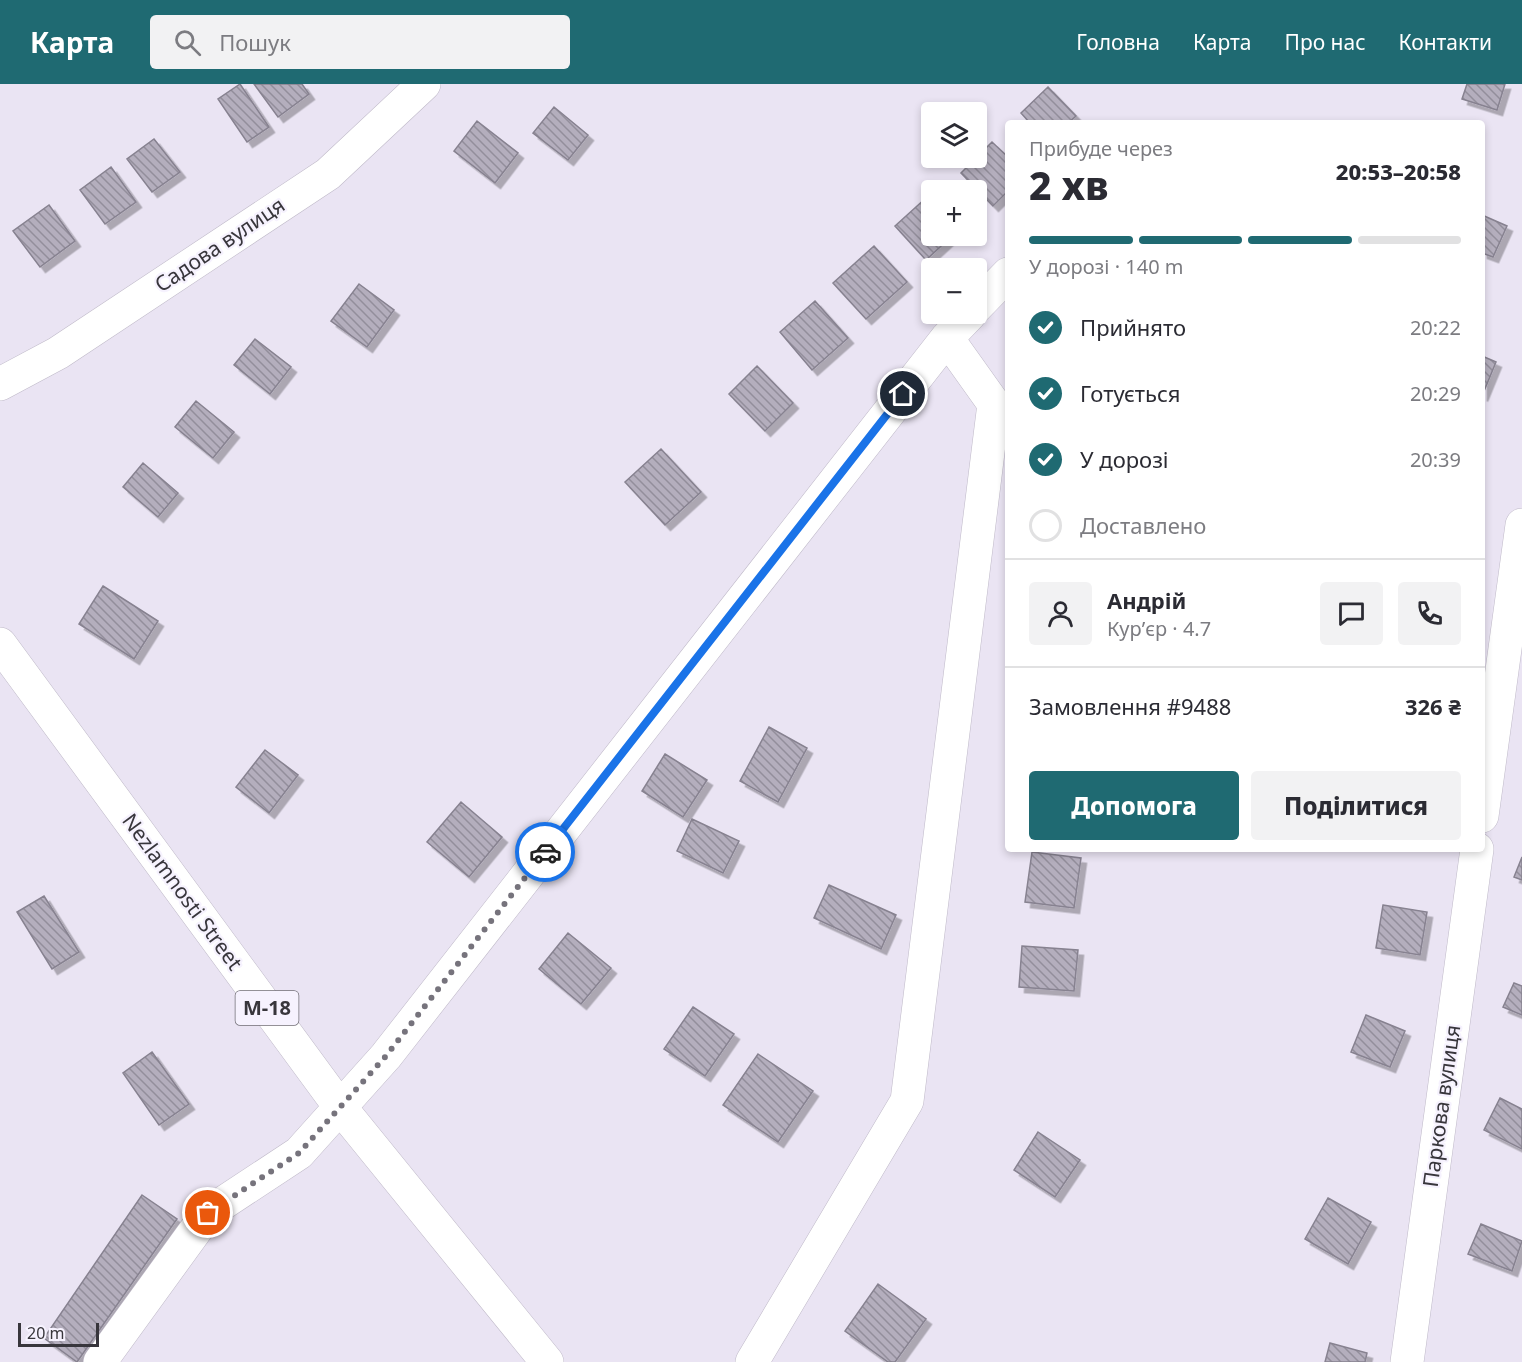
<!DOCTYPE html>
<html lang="uk">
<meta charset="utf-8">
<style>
:root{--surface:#fff;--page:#f2f2f3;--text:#2b2b33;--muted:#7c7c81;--line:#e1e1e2;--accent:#1f6a72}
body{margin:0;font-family:"Noto Sans",sans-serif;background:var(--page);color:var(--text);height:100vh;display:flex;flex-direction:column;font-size:22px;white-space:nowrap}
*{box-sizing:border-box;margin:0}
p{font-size:20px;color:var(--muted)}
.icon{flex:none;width:33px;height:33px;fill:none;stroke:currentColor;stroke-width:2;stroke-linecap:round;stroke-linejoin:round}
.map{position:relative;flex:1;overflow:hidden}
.panel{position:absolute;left:1005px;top:36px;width:480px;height:732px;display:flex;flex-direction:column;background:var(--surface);border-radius:6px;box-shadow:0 3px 9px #0003}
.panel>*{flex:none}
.fabs{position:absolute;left:921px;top:18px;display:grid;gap:12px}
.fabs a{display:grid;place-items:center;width:66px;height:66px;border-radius:6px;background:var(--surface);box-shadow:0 3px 9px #0003;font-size:30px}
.scale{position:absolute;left:18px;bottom:15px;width:81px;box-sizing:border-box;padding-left:6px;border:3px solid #38363c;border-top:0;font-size:16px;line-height:21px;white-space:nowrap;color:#38363c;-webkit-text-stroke:4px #f6f2fe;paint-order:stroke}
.pin{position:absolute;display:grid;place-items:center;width:51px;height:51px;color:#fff;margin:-26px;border:3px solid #fff;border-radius:50%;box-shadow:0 2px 6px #0007}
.courier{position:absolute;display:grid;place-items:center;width:60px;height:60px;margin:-30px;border:4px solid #1a73e8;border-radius:50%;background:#fff;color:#222;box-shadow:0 2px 8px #0007}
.summary em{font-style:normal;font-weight:800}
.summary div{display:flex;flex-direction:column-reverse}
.summary{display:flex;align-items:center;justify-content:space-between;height:102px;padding:0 24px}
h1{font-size:39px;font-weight:800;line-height:45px}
.bar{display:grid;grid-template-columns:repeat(4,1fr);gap:9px 6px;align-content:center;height:72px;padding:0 24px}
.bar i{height:8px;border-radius:4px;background:var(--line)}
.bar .on{background:var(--accent)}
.bar p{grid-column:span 4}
.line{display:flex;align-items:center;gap:15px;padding:0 24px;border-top:2px solid var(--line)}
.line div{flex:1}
.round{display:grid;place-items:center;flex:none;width:63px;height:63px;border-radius:6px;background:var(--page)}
ol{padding:0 24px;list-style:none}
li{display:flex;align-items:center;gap:18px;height:66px}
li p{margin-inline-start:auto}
li .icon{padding:6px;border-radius:50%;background:var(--accent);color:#fff;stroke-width:4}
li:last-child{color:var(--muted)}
li i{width:33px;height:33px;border:3px solid var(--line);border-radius:50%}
.cta{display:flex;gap:12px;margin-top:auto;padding:12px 24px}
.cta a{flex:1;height:69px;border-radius:6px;background:var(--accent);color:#fff;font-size:24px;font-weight:800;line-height:69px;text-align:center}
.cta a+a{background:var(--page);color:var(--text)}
header{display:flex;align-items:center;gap:36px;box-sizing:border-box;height:84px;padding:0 30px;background:var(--accent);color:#fff}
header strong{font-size:28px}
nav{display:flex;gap:33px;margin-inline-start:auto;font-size:21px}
.search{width:420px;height:54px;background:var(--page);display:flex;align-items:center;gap:15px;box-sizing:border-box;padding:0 21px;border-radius:6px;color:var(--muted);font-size:22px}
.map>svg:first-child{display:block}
.building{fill:url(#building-back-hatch);stroke:#878290;stroke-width:1.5;filter:url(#shadow)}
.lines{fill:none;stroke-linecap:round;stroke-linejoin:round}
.minor-casing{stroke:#bfb9c8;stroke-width:34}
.highway-casing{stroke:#bfb9c8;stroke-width:34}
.minor{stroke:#fff;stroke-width:33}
.highway{stroke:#fff;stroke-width:33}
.done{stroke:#76737c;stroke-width:6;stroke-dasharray:0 10.8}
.route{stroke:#1a73e8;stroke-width:8}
.labels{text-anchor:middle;stroke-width:4.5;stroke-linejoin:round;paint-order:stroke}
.shield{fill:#f6f2fe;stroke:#716e76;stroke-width:1.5}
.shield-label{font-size:20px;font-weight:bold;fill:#38363c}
.street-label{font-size:21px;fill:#38363c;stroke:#f6f2fe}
</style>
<header>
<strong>Карта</strong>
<div class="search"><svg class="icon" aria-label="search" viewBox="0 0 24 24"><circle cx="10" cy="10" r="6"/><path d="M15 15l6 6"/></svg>Пошук</div>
<nav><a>Головна</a><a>Карта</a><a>Про нас</a><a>Контакти</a></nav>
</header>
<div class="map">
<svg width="1522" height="1278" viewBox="0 0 1522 1278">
<defs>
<pattern id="building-back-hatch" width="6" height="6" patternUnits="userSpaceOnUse" patternTransform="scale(1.5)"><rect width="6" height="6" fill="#b4aebd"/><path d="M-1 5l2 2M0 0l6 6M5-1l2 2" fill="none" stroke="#938e9b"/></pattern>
<filter id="shadow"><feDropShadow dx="5.5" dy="5.5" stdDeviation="0" flood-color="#0004"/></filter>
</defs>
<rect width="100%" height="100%" fill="#eae4f3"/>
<path class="building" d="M240 0 269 43 247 58 218 15Z
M254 0H302L309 10 278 33Z
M1467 0H1505L1497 26 1462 15Z
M1048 3 1076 32 1068 39H1030L1021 29Z
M554 23 588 51 568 76 533 49Z
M477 37 518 69 495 99 454 67Z
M154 55 180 88 152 108 127 75Z
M992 58 1008 73V107L993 122 961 89Z
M111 83 136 118 105 140 80 106Z
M927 113 932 118V152H952L926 176 895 142Z
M49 121 75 157 40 183 13 147Z
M1482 131 1507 142 1493 173 1482 169Z
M874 162 907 198 866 235 833 199Z
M359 200 394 226 367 263 331 237Z
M815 217 848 254 812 286 780 248Z
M255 255 291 283 270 310 234 281Z
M1482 272 1496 278 1482 312Z
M757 282 793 319 765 347 729 310Z
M196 317 234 348 213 374 175 343Z
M661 365 701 408 665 441 625 398Z
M143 379 178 409 158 433 123 403Z
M103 502 158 537 134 575 79 540Z
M769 643 807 664 778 718 740 697Z
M265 666 298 691 269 729 236 703Z
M665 670 707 696 683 733 642 707Z
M461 718 502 753 469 793 427 758Z
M692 735 739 757 723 789 677 767Z
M1032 768 1081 774 1074 824 1025 818Z
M1522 773V796L1514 793Z
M829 801 896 831 881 865 814 834Z
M44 812 79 868 52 885 17 828Z
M1383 821 1427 828 1420 871 1376 864Z
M568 849 611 884 581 920 539 885Z
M1022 862 1078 866 1074 907 1019 903Z
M1514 899 1522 902V931L1503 923Z
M693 923 734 950 705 992 664 965Z
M1366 931 1405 947 1390 983 1351 968Z
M152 968 189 1020 159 1041 123 989Z
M758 970 813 1007 778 1058 723 1021Z
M1500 1014 1522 1025V1065L1484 1046Z
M1038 1048 1080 1076 1055 1113 1014 1086Z
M142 1111 177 1135 77 1278 44 1254Z
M1328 1114 1371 1138 1348 1180 1305 1155Z
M1481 1140 1522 1157 1512 1187 1468 1170Z
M878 1200 926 1235 895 1278H888L845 1247Z
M1330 1259 1367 1269 1365 1278H1325Z"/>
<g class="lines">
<defs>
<path id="minor" d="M976 223 1008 190
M0 300 58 269 328 90 424 0
M1482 732 1522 441
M100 1278 208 1129 299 1069 386 972 947 254 970 230
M752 1278 907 1017 994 320 947 254
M1407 1278 1477 765"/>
<path id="highway" d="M0 560 340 1023 547 1278"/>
</defs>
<use href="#minor" class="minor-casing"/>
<use href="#highway" class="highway-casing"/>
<use href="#minor" class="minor"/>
<use href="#highway" class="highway"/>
</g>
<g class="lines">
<path class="done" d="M208 1129 299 1069 386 972 545 768"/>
<path class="route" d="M545 768 903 310"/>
</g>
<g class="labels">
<rect class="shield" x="235.5" y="907" width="63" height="34" rx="4.5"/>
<g class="shield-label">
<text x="267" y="931">М-18</text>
</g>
<g class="street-label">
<text transform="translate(220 161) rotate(-34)" y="7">Садова вулиця</text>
<text transform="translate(182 808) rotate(54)" y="7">Nezlamnosti Street</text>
<text transform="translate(1442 1022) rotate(-82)" y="7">Паркова вулиця</text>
</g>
</g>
</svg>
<div class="fabs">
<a><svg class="icon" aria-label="layers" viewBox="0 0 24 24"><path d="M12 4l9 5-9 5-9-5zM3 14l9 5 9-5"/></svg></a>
<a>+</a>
<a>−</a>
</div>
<div class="scale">20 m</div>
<div class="pin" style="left:208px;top:1129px;background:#ea580c"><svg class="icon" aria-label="bag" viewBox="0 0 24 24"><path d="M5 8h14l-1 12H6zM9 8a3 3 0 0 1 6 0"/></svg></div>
<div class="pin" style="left:903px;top:310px;background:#1f2937"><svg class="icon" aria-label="home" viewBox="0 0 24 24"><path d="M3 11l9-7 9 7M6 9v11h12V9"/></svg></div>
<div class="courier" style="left:545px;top:768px"><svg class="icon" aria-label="car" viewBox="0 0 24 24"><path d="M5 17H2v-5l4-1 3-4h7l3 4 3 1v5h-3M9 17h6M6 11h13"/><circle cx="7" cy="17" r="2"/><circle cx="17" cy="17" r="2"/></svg></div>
<section class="panel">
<div class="summary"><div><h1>2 хв</h1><p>Прибуде через</p></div><em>20:53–20:58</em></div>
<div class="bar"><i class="on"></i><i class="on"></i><i class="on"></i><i></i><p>У дорозі · 140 m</p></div>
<ol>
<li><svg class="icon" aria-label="check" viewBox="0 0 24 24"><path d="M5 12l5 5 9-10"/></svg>Прийнято<p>20:22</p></li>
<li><svg class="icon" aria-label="check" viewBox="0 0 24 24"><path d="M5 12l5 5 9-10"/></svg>Готується<p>20:29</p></li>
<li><svg class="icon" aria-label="check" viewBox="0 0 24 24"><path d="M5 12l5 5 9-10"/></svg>У дорозі<p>20:39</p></li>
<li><i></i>Доставлено</li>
</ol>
<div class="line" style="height:108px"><a class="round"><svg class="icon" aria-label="person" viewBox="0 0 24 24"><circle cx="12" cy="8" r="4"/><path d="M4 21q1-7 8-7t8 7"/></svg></a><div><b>Андрій</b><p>Кур’єр · 4.7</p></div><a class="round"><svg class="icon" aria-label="chat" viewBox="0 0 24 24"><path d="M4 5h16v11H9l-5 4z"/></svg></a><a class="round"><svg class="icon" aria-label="phone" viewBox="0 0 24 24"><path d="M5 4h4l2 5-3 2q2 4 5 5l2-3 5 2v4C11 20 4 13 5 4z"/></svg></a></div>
<div class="line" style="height:78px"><div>Замовлення #9488</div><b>326 ₴</b></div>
<div class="cta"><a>Допомога</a><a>Поділитися</a></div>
</section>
</div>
